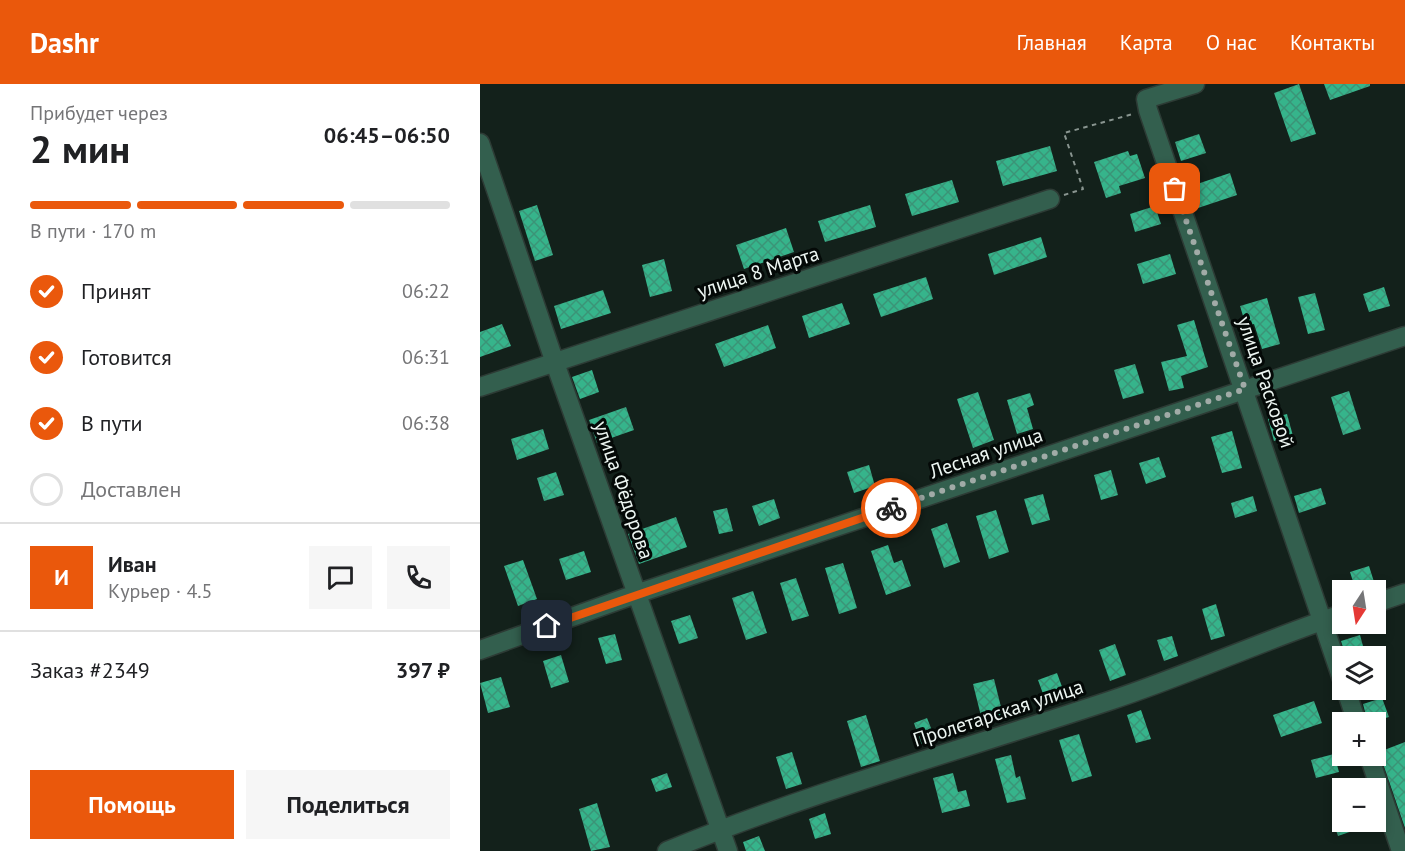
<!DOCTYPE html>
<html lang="ru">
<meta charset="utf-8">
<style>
:root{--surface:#fff;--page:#f6f6f6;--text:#202124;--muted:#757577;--line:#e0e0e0;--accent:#ea580c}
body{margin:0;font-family:"PT Sans",sans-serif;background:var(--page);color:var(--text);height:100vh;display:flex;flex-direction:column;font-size:22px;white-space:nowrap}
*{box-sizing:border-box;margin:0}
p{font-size:20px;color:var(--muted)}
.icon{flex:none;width:33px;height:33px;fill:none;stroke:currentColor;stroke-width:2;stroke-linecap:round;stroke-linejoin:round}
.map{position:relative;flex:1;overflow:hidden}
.drawer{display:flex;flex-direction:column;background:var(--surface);width:480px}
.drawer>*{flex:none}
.needle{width:39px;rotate:192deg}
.controls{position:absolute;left:852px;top:496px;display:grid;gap:12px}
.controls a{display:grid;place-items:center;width:54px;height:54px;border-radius:0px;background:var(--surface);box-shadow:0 3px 9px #0003;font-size:30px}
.pin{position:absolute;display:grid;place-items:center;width:51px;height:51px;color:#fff;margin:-26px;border-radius:12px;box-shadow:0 3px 9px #0006}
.courier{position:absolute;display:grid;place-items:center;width:60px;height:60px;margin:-30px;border:4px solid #ea580c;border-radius:50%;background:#fff;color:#222;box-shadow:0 2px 8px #0007}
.headline em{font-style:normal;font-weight:600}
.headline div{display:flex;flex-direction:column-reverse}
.headline{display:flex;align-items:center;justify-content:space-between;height:102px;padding:0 30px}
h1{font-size:39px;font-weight:600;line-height:45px}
.bar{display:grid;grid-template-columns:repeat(4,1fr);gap:9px 6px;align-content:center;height:72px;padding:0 30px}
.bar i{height:8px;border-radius:4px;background:var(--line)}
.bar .on{background:var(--accent)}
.bar p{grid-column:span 4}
.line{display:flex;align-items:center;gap:15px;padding:0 30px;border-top:2px solid var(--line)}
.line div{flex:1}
.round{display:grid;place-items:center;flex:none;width:63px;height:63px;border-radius:0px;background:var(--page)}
ol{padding:0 30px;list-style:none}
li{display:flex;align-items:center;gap:18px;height:66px}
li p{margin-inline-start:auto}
li .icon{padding:6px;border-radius:50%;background:var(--accent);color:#fff;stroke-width:4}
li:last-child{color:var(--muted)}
li i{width:33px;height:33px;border:3px solid var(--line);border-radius:50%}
.button{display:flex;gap:12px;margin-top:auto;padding:12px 30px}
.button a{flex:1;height:69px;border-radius:0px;background:var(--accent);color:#fff;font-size:24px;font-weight:600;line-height:69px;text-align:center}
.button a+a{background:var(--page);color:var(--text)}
header{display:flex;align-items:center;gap:36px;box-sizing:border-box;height:84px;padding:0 30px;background:var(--accent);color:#fff}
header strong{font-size:28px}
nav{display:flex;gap:33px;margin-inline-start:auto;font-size:21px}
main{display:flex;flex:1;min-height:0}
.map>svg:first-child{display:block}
.building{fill:url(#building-cross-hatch)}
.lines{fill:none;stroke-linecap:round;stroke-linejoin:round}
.minor-casing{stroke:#2d3b35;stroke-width:21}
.path{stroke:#899590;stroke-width:2;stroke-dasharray:4.5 4.5;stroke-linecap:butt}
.minor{stroke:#335f4e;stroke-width:18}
.done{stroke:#a1aba7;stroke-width:6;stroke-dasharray:0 10.8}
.route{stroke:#ea580c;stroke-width:8}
.labels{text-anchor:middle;stroke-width:6;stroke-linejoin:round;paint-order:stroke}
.street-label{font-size:20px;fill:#edf6f2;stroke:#040907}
</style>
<header>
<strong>Dashr</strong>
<nav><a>Главная</a><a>Карта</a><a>О нас</a><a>Контакты</a></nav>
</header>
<main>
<section class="drawer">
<div class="headline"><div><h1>2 мин</h1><p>Прибудет через</p></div><em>06:45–06:50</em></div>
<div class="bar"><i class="on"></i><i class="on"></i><i class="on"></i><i></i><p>В пути · 170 m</p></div>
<ol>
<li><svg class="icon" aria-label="check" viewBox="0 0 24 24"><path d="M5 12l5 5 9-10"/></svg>Принят<p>06:22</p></li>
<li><svg class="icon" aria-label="check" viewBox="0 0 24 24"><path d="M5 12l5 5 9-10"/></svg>Готовится<p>06:31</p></li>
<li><svg class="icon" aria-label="check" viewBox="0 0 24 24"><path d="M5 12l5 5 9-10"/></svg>В пути<p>06:38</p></li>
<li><i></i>Доставлен</li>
</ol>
<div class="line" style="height:108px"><b class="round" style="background:var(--accent);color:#fff">И</b><div><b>Иван</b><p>Курьер · 4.5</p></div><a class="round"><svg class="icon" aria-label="chat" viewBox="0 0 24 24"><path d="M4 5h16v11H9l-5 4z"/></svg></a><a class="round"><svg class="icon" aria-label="phone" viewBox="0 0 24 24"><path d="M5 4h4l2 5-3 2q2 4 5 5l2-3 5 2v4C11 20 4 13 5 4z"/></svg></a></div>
<div class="line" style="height:78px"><div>Заказ #2349</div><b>397 ₽</b></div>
<div class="button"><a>Помощь</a><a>Поделиться</a></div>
</section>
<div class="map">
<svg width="925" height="767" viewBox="0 0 925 767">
<defs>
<pattern id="building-cross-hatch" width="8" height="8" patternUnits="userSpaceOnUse" patternTransform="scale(1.5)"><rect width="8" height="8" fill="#36b48b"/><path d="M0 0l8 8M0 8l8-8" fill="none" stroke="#3b9477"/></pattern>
</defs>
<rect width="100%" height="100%" fill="#13211b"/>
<path class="building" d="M819 0 836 50 811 58 794 9Z
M844 0H890V2L850 16Z
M719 50 726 69 701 77 695 58Z
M570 62 577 87 523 102 516 77Z
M648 67 650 72 657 70 665 94 639 102 641 109 626 114 614 78Z
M750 89 757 111 718 124 711 102Z
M472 96 479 118 432 132 425 110Z
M57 121 73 171 55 177 39 127Z
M390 121 396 143 345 158 338 137Z
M675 122 681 140 655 148 650 130Z
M306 144 314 168 264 185 256 161Z
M561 153 567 173 514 191 508 170Z
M690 170 696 190 663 200 657 180Z
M184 175 192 207 170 213 162 181Z
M446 193 453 215 401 233 393 210Z
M904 203 910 222 889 228 883 210Z
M123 206 131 229 81 245 74 222Z
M835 209 845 246 828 250 818 213Z
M787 214 800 260 782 265 774 240 766 242 760 222Z
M362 219 370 240 329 254 322 232Z
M714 236 728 283 701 292 704 304 689 307 681 278 707 272 697 241Z
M22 240 31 262 0 273V248Z
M288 241 296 264 244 283 235 260Z
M655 280 664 309 643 315 634 286Z
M112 286 119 308 100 315 92 293Z
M869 307 881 345 863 351 851 313Z
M498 308 514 356 493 364 477 315Z
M550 309 554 321 547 324 553 345 537 350 527 316Z
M146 323 154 346 117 359 109 336Z
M807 330 813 352 794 357 788 335Z
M63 345 69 365 37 376 31 355Z
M752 347 762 384 742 389 731 353Z
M679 373 686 393 666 400 659 379Z
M389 381 395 402 374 409 367 388Z
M631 386 638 411 621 416 614 391Z
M76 388 84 411 64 417 57 394Z
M841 404 846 420 819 429 814 412Z
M563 410 570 436 552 441 544 415Z
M773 412 777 427 755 434 751 419Z
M294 415 300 434 279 442 272 422Z
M247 424 253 447 239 450 233 427Z
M516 426 529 468 509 475 496 432Z
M196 433 207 463 159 480 148 450Z
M467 439 480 478 464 484 451 445Z
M408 461 414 479 422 476 431 502 406 511 391 467Z
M104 467 111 488 86 496 79 475Z
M43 476 57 515 38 522 24 482Z
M363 479 377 524 359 530 345 484Z
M889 482 895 501 876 507 870 488Z
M316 494 329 532 312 537 300 499Z
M273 507 287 549 266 556 252 514Z
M736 520 745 552 731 556 722 525Z
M210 531 218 554 199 560 191 537Z
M135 550 142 576 126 580 118 554Z
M880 551 886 573H866L861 557Z
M692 552 698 572 684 577 677 556Z
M635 560 646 591 630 597 619 566Z
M81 571 89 598 71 604 63 577Z
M577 589 585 611 566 618 558 596Z
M21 593 30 623 8 629 0 599Z
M514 595 523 631 502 636 493 600Z
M902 614 909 633 888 639 883 620Z
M834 617 842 639 801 653 793 631Z
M661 626 671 655 656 659 647 631Z
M386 631 400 677 381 683 367 637Z
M447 634 455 654 441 660 434 639Z
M599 650 612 692 592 698 579 656Z
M925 658V744L899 668Z
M312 668 322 700 306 705 296 673Z
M854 670 859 688 836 694 831 676Z
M531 671 536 694 540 692 546 715 527 719 515 675Z
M187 689 192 703 176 708 171 695Z
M473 689 478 708 486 706 490 722 462 729 453 694Z
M117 719 130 763 111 767 99 725Z
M345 729 351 750 335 755 329 735Z
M853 738H892L893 740 858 752Z
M279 752 285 767H266L263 758Z"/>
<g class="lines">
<defs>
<path id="minor" d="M715 0 666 15 668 26 862 595
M0 59 75 279 248 767
M0 303 570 115
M896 519 925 509
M0 566 156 510 925 252
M866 606 877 639
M889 672 921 767
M187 767C331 708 481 666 629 617 708 591 784 556 862 530"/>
</defs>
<use href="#minor" class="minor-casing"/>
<path class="path" d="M584 111 603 105 584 49 653 30"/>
<use href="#minor" class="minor"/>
</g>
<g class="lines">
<path class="done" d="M411 424 765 305 695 105"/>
<path class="route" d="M67 542 411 424"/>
</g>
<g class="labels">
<g class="street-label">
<text transform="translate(278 188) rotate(-18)" y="7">улица 8 Марта</text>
<text transform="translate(786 298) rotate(71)" y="7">улица Расковой</text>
<text transform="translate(506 369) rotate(-19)" y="7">Лесная улица</text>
<text transform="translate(144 406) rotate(71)" y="7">улица Фёдорова</text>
<text transform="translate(518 629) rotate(-18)" y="7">Пролетарская улица</text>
</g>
</g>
</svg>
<div class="controls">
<a><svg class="needle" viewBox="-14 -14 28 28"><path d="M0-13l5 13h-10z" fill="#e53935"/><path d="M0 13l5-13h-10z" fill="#757577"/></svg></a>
<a><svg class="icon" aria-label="layers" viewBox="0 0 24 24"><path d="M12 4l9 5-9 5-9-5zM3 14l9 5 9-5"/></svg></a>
<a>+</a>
<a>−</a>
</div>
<div class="pin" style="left:695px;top:105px;background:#ea580c"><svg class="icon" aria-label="bag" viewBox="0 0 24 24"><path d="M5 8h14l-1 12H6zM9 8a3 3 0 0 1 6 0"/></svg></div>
<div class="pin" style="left:67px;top:542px;background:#1f2937"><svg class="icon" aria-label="home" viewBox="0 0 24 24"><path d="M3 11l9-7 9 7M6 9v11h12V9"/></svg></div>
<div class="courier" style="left:411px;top:424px"><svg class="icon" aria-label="bike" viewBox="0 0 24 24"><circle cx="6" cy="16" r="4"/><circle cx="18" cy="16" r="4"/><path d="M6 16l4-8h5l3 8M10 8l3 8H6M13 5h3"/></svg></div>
</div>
</main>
